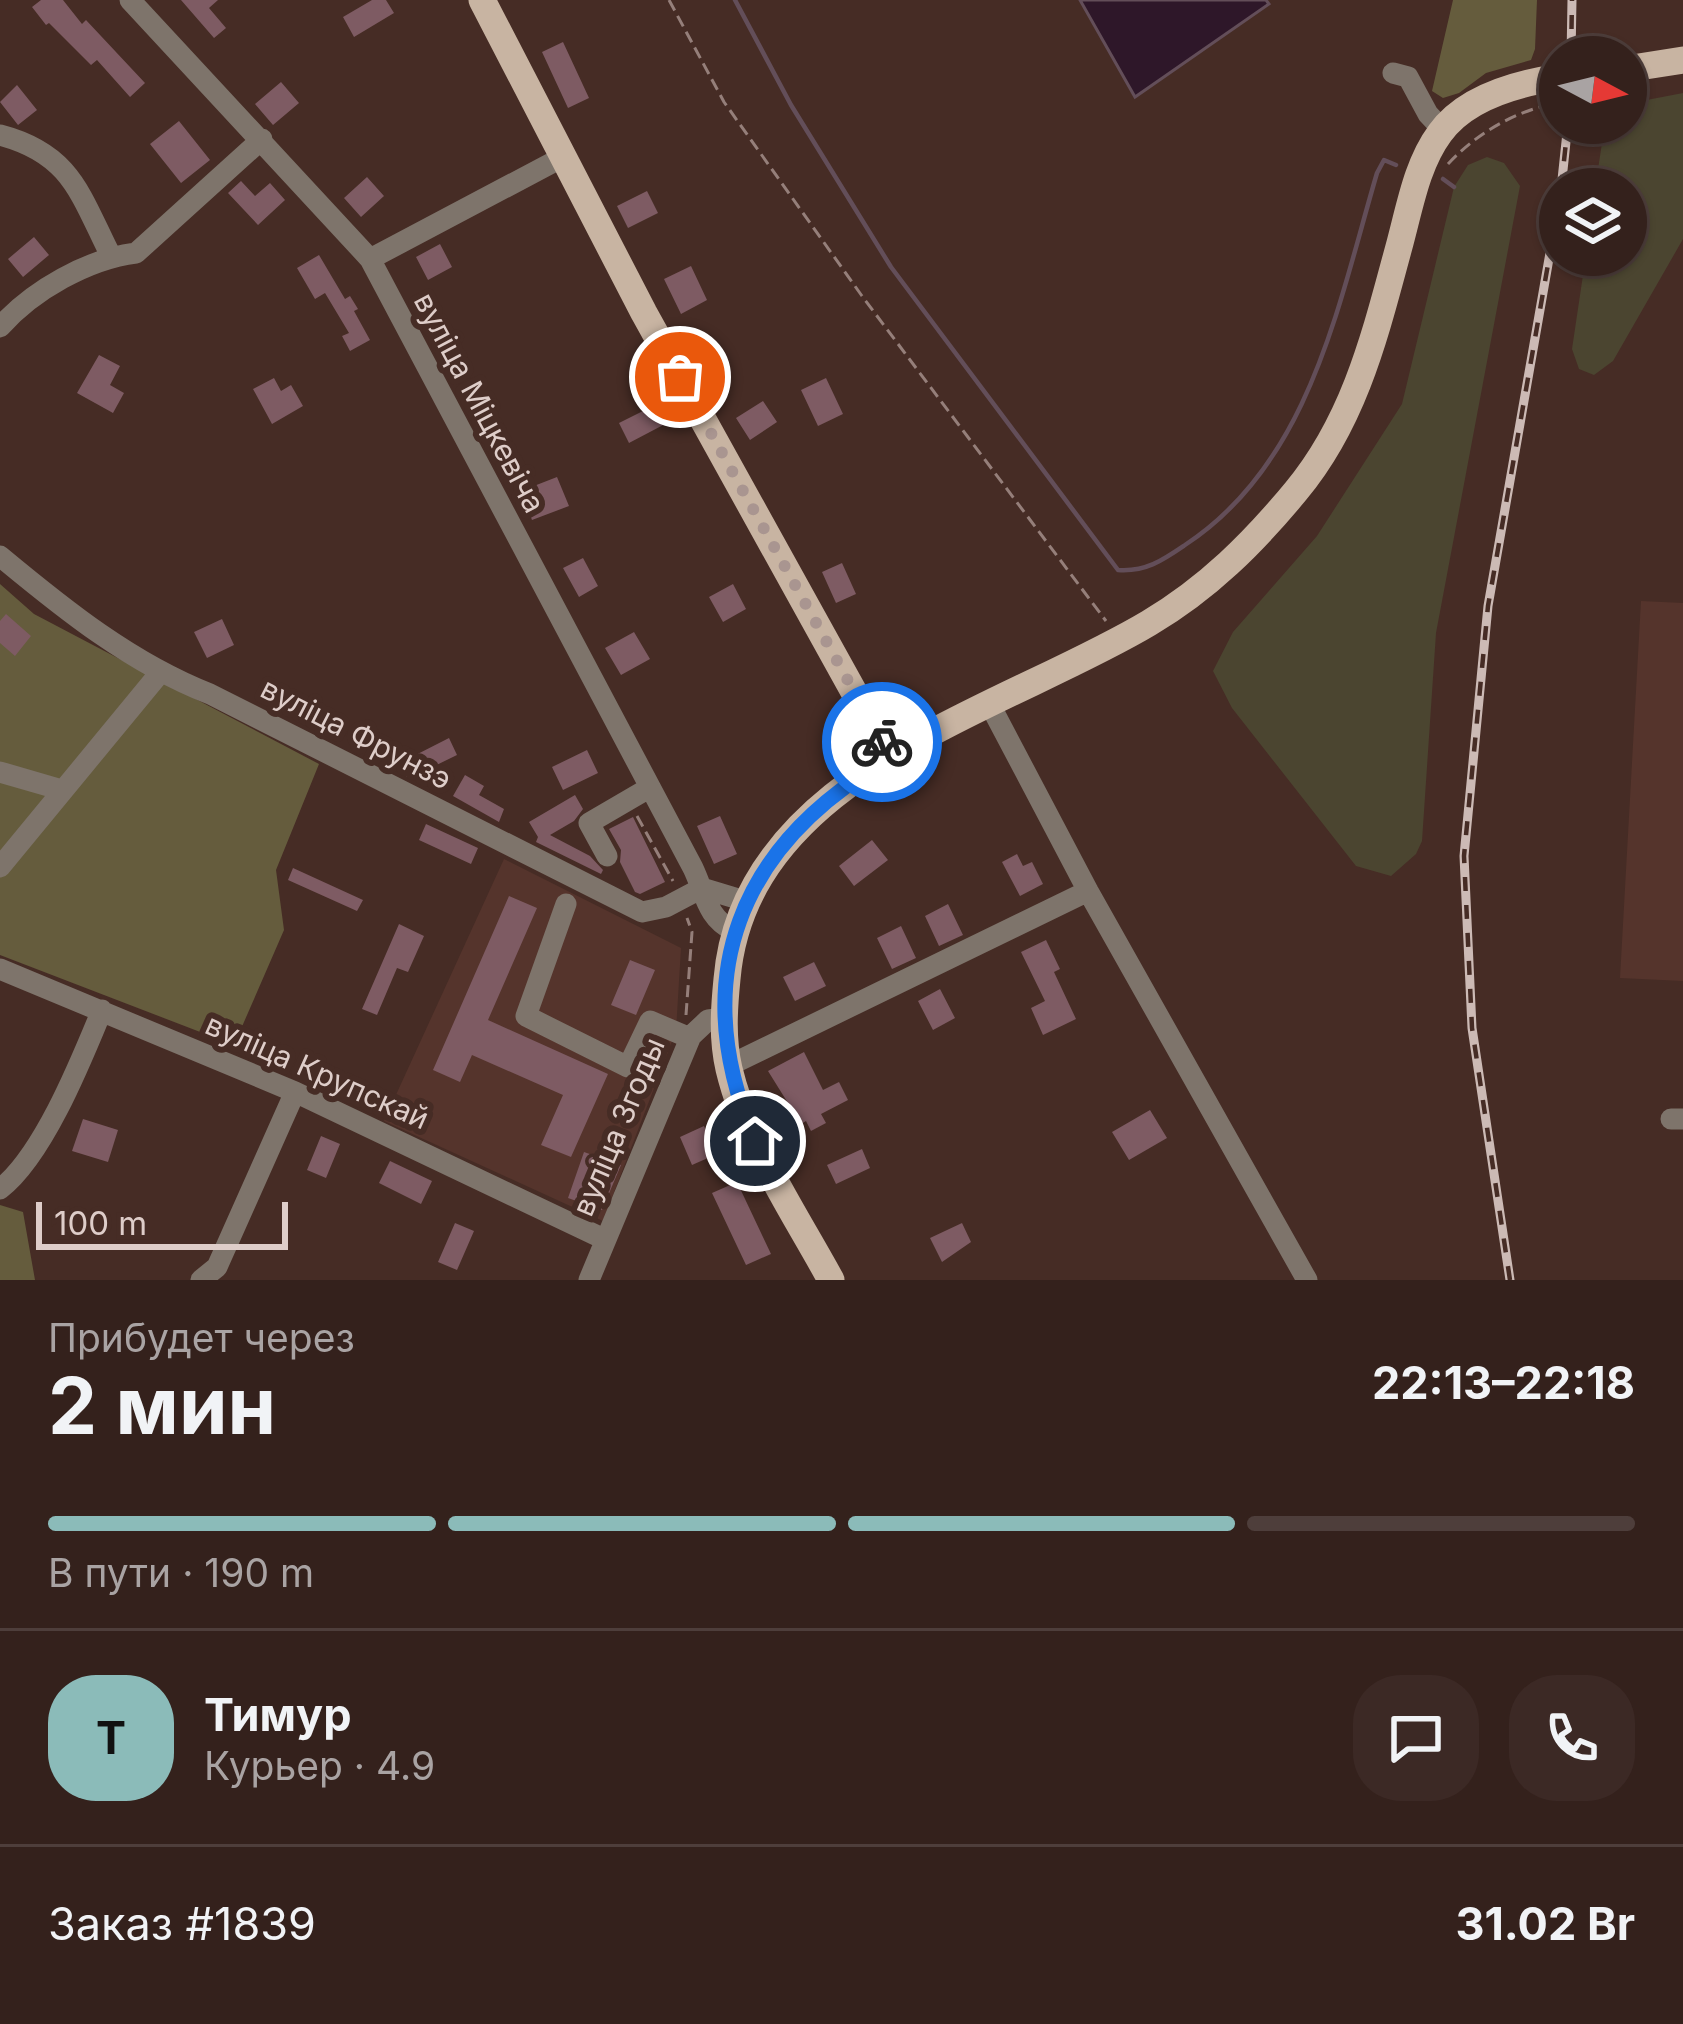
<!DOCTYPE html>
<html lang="ru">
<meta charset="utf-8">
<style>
:root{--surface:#34211c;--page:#3c2925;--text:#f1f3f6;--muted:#a9a3a3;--line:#4e3e3b;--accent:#8bbbb9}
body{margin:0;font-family:Inter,sans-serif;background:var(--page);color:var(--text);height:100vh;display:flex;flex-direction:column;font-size:45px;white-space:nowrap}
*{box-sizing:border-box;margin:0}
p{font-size:39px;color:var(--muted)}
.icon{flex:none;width:66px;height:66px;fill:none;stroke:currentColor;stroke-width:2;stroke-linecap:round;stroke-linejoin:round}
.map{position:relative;height:1280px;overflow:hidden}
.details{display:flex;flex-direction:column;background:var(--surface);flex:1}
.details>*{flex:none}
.needle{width:78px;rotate:97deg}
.buttons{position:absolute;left:1539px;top:36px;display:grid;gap:24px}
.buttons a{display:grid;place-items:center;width:108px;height:108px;border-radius:50%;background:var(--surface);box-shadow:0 3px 9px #0004,0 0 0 3px var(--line);font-size:60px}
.scale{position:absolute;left:36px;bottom:30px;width:252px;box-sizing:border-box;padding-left:12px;border:6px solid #decdc9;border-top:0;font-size:33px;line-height:42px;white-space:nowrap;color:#decdc9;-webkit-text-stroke:9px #462c25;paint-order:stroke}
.pin{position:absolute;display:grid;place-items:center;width:102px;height:102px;color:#fff;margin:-51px;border:6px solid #fff;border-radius:50%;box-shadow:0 3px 12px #0007}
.courier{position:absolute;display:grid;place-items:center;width:120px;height:120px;margin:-60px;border:9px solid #1a73e8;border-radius:50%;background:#fff;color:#222;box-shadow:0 3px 15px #0007}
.headline em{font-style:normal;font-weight:700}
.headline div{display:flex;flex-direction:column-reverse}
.headline{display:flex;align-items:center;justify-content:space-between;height:204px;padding:0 48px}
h1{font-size:78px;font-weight:700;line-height:90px}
.bar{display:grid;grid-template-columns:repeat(4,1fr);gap:18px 12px;align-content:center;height:144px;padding:0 48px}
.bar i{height:15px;border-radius:9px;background:var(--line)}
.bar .selected{background:var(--accent)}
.bar p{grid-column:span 4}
.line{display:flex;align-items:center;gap:30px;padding:0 48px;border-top:3px solid var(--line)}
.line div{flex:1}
.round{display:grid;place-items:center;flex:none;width:126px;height:126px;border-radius:48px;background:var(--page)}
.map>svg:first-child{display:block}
.built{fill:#55342c}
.green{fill:#4b4530}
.forest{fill:#655c3d}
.water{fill:#2e1729;stroke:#634e59;stroke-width:3}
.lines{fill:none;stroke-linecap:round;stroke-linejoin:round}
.stream{stroke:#634e59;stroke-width:4.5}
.building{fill:#7e5b63}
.path{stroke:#957f7a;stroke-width:3;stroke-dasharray:12 6;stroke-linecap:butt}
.minor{stroke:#7e746b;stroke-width:21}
.major{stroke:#c8b4a2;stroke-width:27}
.rail-casing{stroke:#ccbab5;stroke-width:9}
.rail{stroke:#462c25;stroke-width:4.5;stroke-dasharray:14;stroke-linecap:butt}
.done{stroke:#a99590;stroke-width:12;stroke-dasharray:0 21.6}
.route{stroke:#1a73e8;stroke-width:15}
.labels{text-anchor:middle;stroke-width:12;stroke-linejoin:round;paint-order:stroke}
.street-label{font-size:30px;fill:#decdc9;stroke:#462c25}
</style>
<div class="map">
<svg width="1683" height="1280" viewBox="0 0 1683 1280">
<rect width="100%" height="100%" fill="#462c25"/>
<path class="built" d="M1641 601 1683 603V981L1620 978Z
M504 859 681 948 676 1031 603 1221 384 1121Z"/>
<path class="green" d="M1683 93V239L1613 361 1594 375 1579 369 1572 349 1586 255H1626V189H1595L1602 143 1610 123H1626V104Z
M1487 157 1504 163 1520 186 1436 633 1422 841 1416 854 1391 876 1356 866 1232 708 1213 671 1233 632 1317 536 1402 404 1454 187 1468 165Z"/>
<path class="forest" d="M1453 0H1537L1535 49 1531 60 1486 73 1459 93 1443 98 1432 91Z
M0 584 34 614 319 764 276 870 284 930 234 1045 0 955Z
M0 1205 23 1212 35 1280H0Z"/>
<path class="water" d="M1080 0H1266L1269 4 1135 97Z"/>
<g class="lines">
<path class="stream" d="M735 0 791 105 891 267 1118 570C1146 572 1163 560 1185 545 1310 463 1338 305 1377 173L1384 160 1396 165
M1443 179 1454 187"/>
</g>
<path class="building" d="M41 0H63L82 24 86 20 145 83 130 97 97 60 91 65 49 23 46 25 32 7Z
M181 0H218L209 8 226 28 214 38Z
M372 0H386L394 13 354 37 343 17Z
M563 42 589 98 568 108 542 52Z
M281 82 299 103 273 125 255 104Z
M17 85 37 110 18 125 0 102Z
M179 121 210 160 181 183 150 144Z
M367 177 384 196 361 217 344 198Z
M241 181 255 196 270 183 285 200 258 225 228 193Z
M647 191 658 213 628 228 617 206Z
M34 237 49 255 23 277 8 259Z
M440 244 452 267 428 280 416 257Z
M319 255 345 299 350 296 358 309 354 311 370 340 350 351 342 336 349 333 325 293 315 299 297 268Z
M691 266 707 300 681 314 664 279Z
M99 355 120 366 110 385 124 393 113 413 77 393Z
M274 378 281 391 291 385 303 406 272 424 253 389Z
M826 378 843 414 818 426 801 390Z
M763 401 777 422 750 440 736 418Z
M657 404 667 423 629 443 619 423Z
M557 477 569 506 532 520 521 491Z
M583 558 598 586 579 597 563 568Z
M842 563 856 594 836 603 822 572Z
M733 584 746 609 723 622 709 597Z
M6 614 31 636 15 656 0 643V621Z
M222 619 234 645 207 658 194 632Z
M634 632 650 659 621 675 605 648Z
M449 738 457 755 410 778 400 773 396 765Z
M587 750 598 773 563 790 552 767Z
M465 775 484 786 479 795 504 809 499 822 453 796Z
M575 795 583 809 574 821 550 835 590 856 603 870 601 874 536 842 538 837 529 822Z
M720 816 737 854 714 864 697 826Z
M633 817 665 882 640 894 635 892 620 862 621 850 609 829Z
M426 824 478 848 471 864 419 840Z
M872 840 888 860 854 886 839 866Z
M1017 854 1023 866 1032 862 1043 884 1020 896 1002 862Z
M293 868 363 900 357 911 288 880Z
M509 896 537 908 488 1020 608 1074 571 1157 541 1145 563 1095 472 1055 460 1082 433 1070Z
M948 904 963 935 939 946 925 916Z
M399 924 424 936 408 972 397 968 377 1015 362 1009Z
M901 926 916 958 892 969 877 938Z
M1046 940 1060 969 1054 972 1076 1019 1043 1035 1031 1008 1045 1001 1021 952Z
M630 960 655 970 636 1015 611 1005Z
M814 962 826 986 795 1001 783 977Z
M940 989 955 1018 933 1030 918 1001Z
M804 1052 823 1090 839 1082 848 1100 821 1114 826 1123 811 1131 806 1121 801 1124 768 1071Z
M1150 1110 1167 1138 1129 1160 1112 1132Z
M83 1119 118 1130 108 1162 72 1151Z
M704 1126 717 1154 692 1165 680 1137Z
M321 1136 340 1144 326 1178 307 1170Z
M862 1149 870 1168 836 1184 827 1165Z
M584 1152 621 1165 602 1210 568 1198Z
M390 1161 432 1181 421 1204 379 1183Z
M737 1182 771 1254 746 1265 712 1193Z
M455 1223 474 1231 457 1270 438 1262Z
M962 1223 971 1242 942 1262 930 1238Z"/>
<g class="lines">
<path class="path" d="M669 0 724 102 862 296 1106 621
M1448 164C1479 131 1516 111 1560 102
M690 341 717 397
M849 757 853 752 850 733
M637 816 673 881
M686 1015 692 932 687 918"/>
<path class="minor" d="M130 0 370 259 693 868C705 893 707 919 734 931
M1393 73 1408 77 1428 114 1442 129
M0 135C72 154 80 195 111 256
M370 259 561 158
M0 327C33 290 88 259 136 253L262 139
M0 556C65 610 131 663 210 694L642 912 666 907 702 888
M989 703 1088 891 1307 1280
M0 772 62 790
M607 856 589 823 649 788
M0 867 159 674
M702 888 745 901
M566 904 526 1016 628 1067 650 1021 690 1038
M0 969 295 1092 604 1239
M728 1066 1088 891
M1671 1119H1683
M0 1189C43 1156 81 1061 102 1010
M201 1280 217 1267 295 1092
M589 1280 691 1036 708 1020 724 1018"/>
<path class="major" d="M482 0 644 313 890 757
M1626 69 1683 60
M831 1280C794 1212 747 1144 729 1069 722 1039 724 1009 727 979 744 774 1002 711 1149 623 1208 588 1253 543 1296 491 1356 419 1376 331 1400 243 1410 206 1417 164 1440 133 1466 97 1519 83 1560 77"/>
<defs>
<path id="rail" d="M1571 57 1572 0
M1561 189 1568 123
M1510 1280 1472 1028 1464 856 1488 606 1560 196"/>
</defs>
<use href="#rail" class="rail-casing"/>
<use href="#rail" class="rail"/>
</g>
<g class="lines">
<path class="done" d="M680 377 882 742"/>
<path class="route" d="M755 1141C686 978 738 845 890 758L882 742"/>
</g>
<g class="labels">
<g class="street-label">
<text transform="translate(479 403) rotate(62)" y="10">вуліца Міцкевіча</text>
<text transform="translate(356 734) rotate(27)" y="10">вуліца Фрунзэ</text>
<text transform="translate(317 1072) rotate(24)" y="10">вуліца Крупскай</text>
<text transform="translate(619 1127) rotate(-67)" y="10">вуліца Згоды</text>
</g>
</g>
</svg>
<div class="buttons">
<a><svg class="needle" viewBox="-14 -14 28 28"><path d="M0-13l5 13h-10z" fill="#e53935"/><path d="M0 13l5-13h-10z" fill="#a9a3a3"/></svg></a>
<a><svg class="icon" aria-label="layers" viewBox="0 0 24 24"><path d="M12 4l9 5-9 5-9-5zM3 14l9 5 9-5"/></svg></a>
</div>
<div class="scale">100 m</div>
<div class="pin" style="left:680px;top:377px;background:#ea580c"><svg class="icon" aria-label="bag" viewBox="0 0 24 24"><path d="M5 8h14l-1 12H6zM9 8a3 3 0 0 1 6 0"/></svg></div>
<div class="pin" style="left:755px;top:1141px;background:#1f2937"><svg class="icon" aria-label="home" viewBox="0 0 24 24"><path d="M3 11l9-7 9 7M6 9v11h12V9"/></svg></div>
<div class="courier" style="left:882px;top:742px"><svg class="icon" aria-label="bike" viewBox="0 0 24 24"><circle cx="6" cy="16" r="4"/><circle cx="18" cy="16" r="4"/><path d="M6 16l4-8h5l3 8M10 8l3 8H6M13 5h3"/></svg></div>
</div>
<section class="details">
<div class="headline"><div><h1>2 мин</h1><p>Прибудет через</p></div><em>22:13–22:18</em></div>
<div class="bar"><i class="selected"></i><i class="selected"></i><i class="selected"></i><i></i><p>В пути · 190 m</p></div>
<div class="line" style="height:216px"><b class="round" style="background:var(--accent);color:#111">Т</b><div><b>Тимур</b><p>Курьер · 4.9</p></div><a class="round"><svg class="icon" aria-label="chat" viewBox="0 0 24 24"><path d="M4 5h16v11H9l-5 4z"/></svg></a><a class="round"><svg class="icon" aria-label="phone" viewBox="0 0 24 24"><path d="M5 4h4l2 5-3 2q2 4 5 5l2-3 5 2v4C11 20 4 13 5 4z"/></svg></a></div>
<div class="line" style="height:156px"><div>Заказ #1839</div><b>31.02 Br</b></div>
</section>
